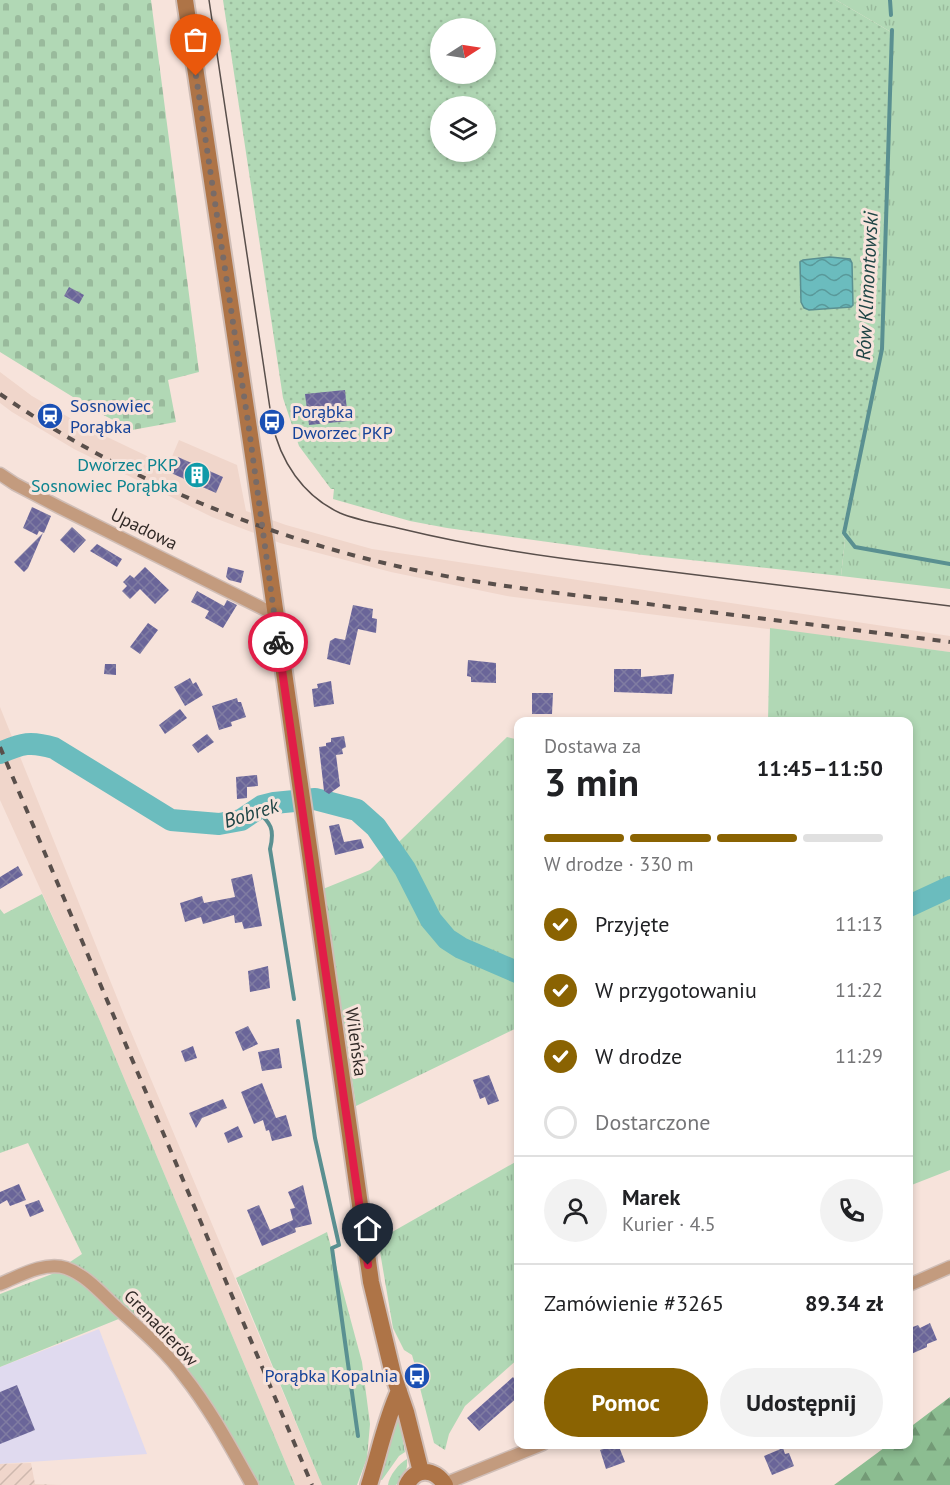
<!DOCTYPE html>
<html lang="pl">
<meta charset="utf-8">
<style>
:root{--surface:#fff;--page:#f2f2f2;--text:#202124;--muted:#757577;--line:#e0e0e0;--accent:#8a6302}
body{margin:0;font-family:"PT Sans",sans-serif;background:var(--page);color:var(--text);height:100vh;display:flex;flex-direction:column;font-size:22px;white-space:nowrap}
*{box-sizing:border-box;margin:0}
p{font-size:20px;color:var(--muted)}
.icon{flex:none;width:33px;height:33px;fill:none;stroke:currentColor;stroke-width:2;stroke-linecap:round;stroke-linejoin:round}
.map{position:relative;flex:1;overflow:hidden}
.drawer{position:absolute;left:514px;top:717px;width:399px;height:732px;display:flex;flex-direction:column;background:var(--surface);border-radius:12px;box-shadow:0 3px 9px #0003}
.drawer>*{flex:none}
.needle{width:39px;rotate:78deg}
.controls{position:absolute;left:430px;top:18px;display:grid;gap:12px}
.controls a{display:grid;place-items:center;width:66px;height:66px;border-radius:50%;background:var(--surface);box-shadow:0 3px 9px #0003;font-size:30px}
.pin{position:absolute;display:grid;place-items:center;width:51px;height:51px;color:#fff;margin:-62px -26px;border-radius:50% 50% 50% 0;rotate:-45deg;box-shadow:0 0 6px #0007}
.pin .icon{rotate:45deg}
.courier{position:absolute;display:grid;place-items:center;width:60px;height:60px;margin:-30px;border:4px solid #e11d48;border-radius:50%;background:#fff;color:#222;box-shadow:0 2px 8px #0007}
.headline em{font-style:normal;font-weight:700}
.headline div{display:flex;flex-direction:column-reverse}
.headline{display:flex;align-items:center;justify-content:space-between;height:102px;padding:0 30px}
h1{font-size:39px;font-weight:700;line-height:45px}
.bar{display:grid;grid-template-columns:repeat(4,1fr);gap:9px 6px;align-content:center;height:72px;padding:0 30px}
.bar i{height:8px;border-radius:4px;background:var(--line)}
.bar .active{background:var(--accent)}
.bar p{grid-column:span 4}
.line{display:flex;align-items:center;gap:15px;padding:0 30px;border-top:2px solid var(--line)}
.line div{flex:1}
.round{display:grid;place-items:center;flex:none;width:63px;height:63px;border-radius:32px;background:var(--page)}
ol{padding:0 30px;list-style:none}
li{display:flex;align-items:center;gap:18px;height:66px}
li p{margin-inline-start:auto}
li .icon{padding:6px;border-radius:50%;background:var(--accent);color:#fff;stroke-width:4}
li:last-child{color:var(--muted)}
li i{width:33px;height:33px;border:3px solid var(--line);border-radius:50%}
.button{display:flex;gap:12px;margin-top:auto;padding:12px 30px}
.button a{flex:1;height:69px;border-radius:36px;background:var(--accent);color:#fff;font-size:24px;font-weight:700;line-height:69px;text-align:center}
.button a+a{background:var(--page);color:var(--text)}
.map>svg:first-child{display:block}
.commercial{fill:#e0daef}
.industrial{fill:url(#industrial-furrows)}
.built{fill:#f0d6cb}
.grass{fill:url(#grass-tufts)}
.forest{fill:url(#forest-firs)}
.cemetery{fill:url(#cemetery-stones)}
.park{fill:url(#park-dots);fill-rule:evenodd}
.water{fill:url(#water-waves);stroke:#5a9091;stroke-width:1.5}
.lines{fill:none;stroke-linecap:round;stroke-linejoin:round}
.stream{stroke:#5a9091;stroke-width:4}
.river{stroke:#6bbcbe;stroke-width:22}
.building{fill:url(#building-cross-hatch)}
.street-casing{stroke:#d0beb7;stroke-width:15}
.secondary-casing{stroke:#d0beb7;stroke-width:20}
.street{stroke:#c39b7e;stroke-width:12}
.secondary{stroke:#ae7447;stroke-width:16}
.tram{stroke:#594f4b;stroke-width:1.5}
.rail{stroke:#594f4b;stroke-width:4;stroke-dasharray:8 8;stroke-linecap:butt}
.done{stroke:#786b67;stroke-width:6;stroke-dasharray:0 10.8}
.route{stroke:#e11d48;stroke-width:8}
.labels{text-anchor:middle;stroke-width:6;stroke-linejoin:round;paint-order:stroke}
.transit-label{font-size:18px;fill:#164399;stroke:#f7e3db;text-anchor:start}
.culture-label{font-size:18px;fill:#0d838f;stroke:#f7e3db;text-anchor:end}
.street-label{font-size:18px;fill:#332b28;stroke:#f7e3db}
.water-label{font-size:20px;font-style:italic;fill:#1e4445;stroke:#f7e3db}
</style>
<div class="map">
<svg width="950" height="1485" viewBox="0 0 950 1485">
<defs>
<pattern id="industrial-furrows" width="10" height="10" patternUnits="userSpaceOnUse" patternTransform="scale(1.5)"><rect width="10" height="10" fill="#f0d6cb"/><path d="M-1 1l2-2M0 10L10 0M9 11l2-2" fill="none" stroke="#ceb8ae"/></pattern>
<pattern id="grass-tufts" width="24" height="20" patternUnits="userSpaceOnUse" patternTransform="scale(1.5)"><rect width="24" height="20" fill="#b1d8b5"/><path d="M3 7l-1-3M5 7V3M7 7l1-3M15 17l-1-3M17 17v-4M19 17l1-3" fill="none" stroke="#99ba9c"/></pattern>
<pattern id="forest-firs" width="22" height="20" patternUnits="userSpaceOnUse" patternTransform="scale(1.5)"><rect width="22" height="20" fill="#8cbd91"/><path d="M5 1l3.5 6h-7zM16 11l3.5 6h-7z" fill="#739a76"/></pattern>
<pattern id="cemetery-stones" width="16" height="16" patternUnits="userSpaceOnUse" patternTransform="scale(1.5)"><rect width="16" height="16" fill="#b1d8b5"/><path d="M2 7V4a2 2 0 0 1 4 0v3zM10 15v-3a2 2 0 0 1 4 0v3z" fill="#99ba9c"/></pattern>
<pattern id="park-dots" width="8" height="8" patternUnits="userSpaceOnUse" patternTransform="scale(1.5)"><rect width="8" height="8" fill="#b1d8b5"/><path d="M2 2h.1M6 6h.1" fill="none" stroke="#99ba9c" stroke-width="1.8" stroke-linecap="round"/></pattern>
<pattern id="water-waves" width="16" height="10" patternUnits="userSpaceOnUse" patternTransform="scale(1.5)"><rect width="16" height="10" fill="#6bbcbe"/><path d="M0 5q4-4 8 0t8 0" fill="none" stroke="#59999a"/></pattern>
<pattern id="building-cross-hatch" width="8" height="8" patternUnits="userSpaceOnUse" patternTransform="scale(1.5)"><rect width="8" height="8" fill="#6a6599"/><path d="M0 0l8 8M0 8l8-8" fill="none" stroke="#807ca2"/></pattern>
</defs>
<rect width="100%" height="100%" fill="#f7e3db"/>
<path class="commercial" d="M99 1329 147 1454 0 1464V1367Z"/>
<path class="industrial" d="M31 1463 35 1484 61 1485H0V1464Z"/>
<path class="built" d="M0 372 32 396 82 425 168 466 179 440 237 465 246 511 286 525 372 549 950 636V652L507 596 391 572 280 543 212 517 74 449 12 412 0 403Z
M0 707 126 1020 322 1485H295L100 1021 0 800Z"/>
<path class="grass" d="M836 0H950V589L841 576 845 540 842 533 881 350 891 32Z
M770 628 950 652V1170L909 1186V722L768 721Z
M507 737 519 740V1027L356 1106 323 889 370 870Z
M42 894 100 1021 295 1485H258L231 1437 131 1314 0 1367V1294L52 1274 82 1254 28 1143 0 1153V909L4 914Z
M519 1160V1358L465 1406 449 1434 445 1450 434 1443 419 1384 423 1382 420 1369H416L412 1355 404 1350 393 1328 378 1240Z
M327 1232 362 1362 370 1424 367 1458 357 1485H322L236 1278Z
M398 1413 405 1452 399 1456 382 1480 376 1479Z
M407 1459C408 1470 404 1479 396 1485H388C389 1476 399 1463 407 1459Z"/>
<path class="forest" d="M950 1397V1485H834L888 1445 909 1444V1428Z"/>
<path class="cemetery" d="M0 0H151L199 372 168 380 176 422 132 430 94 410 0 352Z"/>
<path class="park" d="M223 0H836L891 32 881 350 842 533 845 540 841 576 643 555 447 528 410 521 333 499 334 489H331L299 446 283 398ZM441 28H486V74H441ZM441 106H486V152H441Z"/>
<path class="water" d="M830 257 850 259 852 263 853 305 851 307 809 310 804 308 801 302 800 262 803 260Z"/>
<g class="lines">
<path class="stream" d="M890 0 891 15
M892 30 882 349 844 533 855 547 950 564
M256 810C271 823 275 829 270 849L294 999
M298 1021 315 1138 339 1245 332 1248 358 1436"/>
<path class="river" d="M0 753C22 743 31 741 54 748L171 820 219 824 241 820 262 806 274 803 315 799 357 810 376 827 405 869 431 920 447 939 461 948 519 973
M909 906 950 887"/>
</g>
<path class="building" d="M69 287 84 295 79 304 64 296Z
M345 390 348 421 309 425 305 394Z
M178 457 223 477 216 493 171 473Z
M32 507 51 516 44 533 39 531 37 535 23 528Z
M72 527 86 540 74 553 60 540Z
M43 533 28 568 24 572 14 562Z
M97 544 122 559 117 567 90 551Z
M145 567 169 590 155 604 140 589 130 599 122 591 127 586 123 582 130 575 134 578Z
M228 567 244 571 241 583 229 580 226 577Z
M197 591 224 606 227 600 237 605 223 628 205 618 209 611 191 602Z
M353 605 373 609 372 618 377 619 376 633 358 629 350 665 327 659 330 641 335 638 345 640Z
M148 623 158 630 140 654 130 647Z
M468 660 496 663V683L471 682V677L467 676Z
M105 664H116V675L104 674Z
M614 669H641V677L674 674 672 694 614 692Z
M190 678 193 684 196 682 203 695 185 706 174 687Z
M331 681 334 704 314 707 312 689 318 688 317 684Z
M532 693H553L552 714H532Z
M237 698 238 702H241L246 717 231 722 232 726 219 730 212 706Z
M180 709 187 718 165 734 159 725Z
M207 734 214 742 198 753 192 745Z
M344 736 346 747 342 749 343 754 336 755 340 786 329 794 324 791 319 747 326 746V743L331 742V738Z
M257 775 258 786 247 787V798L237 799 236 777Z
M339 824 344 842 361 839 364 848 335 855 329 826Z
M18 866 23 875 0 889V877Z
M252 874 262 926 244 929 242 922 235 923 234 915 203 924 201 917 185 922 180 903 202 896 204 903 235 897 231 879Z
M268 966 270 988 250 992 248 971Z
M248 1026 258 1044 243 1051 235 1032Z
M193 1046 197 1058 185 1062 181 1051Z
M279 1048 282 1068 262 1071 258 1052Z
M489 1075 499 1101 488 1105 485 1097 480 1099 473 1080Z
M262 1083 276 1118 286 1115 292 1136 272 1141 269 1130 266 1131 263 1120 254 1124 241 1092Z
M223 1099 227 1108 202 1118 196 1128 189 1113Z
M238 1126 243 1137 228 1143 224 1133Z
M19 1184 26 1200 10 1206 7 1200 0 1204V1192Z
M303 1185 312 1224 295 1228 296 1232 262 1246 247 1210 259 1205 270 1230 293 1220 290 1209 295 1208 288 1192Z
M39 1200 44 1211 30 1217 25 1205Z
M930 1323 937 1340 927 1344V1347L909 1355 910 1328 918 1325 920 1328Z
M513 1377 519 1384V1396L479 1431 467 1418Z
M17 1385 35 1430 0 1444V1392Z
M618 1444 625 1462 606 1469 600 1450Z
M783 1448 785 1454 789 1453 794 1466 772 1475 764 1456Z"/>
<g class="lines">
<defs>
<path id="street" d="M0 474 15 484 59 507 274 614
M0 1284C19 1276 45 1261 66 1268 86 1275 101 1293 116 1307 140 1329 165 1350 184 1376 211 1410 231 1448 252 1485
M909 1285 950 1267
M444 1484 543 1444"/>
<path id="secondary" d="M185 0 254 462 371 1282 393 1374 406 1412 421 1472
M369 1485C379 1454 385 1421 399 1391
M407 1485C415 1467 435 1468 445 1485"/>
</defs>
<use href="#street" class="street-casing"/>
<use href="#secondary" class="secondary-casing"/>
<use href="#street" class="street"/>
<use href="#secondary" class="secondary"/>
<path class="tram" d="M209 0 272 422C280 461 303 496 340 513 359 521 381 524 402 529 472 546 544 557 616 565 728 578 839 592 950 606"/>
<path class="rail" d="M0 394C120 477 259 535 401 567 482 585 565 594 648 604 748 617 849 629 950 642
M0 747 312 1485"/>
</g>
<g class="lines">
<path class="done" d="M196 76 249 429 278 642"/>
<path class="route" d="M278 642 368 1265"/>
</g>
<defs>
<symbol id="station-disc" viewBox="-11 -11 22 22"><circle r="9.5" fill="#1a4fb4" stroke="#f7e3db"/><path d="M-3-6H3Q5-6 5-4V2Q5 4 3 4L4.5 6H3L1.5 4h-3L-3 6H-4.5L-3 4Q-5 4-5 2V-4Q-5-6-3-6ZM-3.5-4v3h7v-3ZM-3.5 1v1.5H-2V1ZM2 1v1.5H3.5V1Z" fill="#fff"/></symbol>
<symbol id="bus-disc" viewBox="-11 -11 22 22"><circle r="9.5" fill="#1a4fb4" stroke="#f7e3db"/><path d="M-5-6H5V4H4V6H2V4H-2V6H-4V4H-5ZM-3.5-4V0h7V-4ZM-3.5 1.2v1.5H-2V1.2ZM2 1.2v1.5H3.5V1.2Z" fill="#fff"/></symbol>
<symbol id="building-disc" viewBox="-11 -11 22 22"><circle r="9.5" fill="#0f9aa8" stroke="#f7e3db"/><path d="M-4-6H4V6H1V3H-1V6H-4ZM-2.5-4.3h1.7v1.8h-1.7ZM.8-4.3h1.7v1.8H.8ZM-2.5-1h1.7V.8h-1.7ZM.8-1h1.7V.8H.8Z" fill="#fff"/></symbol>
</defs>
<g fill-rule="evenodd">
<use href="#station-disc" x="35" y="401" width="30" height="30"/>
<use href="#bus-disc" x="257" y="407" width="30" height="30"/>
<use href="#building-disc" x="182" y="460" width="30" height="30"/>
<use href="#bus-disc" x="402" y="1361" width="30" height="30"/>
</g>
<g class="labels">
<g class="transit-label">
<text x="70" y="412">Sosnowiec<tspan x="70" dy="21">Porąbka</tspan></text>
<text x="292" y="418">Porąbka<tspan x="292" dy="21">Dworzec PKP</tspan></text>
<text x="398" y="1382" text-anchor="end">Porąbka Kopalnia</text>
</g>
<g class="culture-label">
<text x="178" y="471">Dworzec PKP<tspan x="178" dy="21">Sosnowiec Porąbka</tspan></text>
</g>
<g class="street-label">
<text transform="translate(144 529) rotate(26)" y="6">Upadowa</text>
<text transform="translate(356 1042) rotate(82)" y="6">Wileńska</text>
<text transform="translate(161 1328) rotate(46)" y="6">Grenadierów</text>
</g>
<g class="water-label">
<text transform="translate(867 286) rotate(-87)" y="7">Rów Klimontowski</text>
<text transform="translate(251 813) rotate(-17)" y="7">Bobrek</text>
</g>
</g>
</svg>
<div class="controls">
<a><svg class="needle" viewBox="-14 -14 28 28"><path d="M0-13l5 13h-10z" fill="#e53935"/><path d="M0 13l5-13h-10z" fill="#757577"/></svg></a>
<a><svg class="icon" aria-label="layers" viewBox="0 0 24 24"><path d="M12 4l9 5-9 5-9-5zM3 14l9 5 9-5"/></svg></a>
</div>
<div class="pin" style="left:196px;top:76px;background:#ea580c"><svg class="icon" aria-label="bag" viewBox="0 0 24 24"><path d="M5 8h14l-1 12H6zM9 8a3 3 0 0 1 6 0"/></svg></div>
<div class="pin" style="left:368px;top:1265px;background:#1f2937"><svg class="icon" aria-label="home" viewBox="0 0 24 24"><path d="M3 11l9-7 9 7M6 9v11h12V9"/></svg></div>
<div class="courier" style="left:278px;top:642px"><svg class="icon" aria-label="bike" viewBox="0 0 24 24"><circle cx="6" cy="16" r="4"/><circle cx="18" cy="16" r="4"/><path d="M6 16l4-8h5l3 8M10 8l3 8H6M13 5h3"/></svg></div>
<section class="drawer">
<div class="headline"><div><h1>3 min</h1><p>Dostawa za</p></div><em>11:45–11:50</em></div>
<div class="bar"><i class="active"></i><i class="active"></i><i class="active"></i><i></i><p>W drodze · 330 m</p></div>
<ol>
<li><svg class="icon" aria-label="check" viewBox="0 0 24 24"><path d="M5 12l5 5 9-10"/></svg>Przyjęte<p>11:13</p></li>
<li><svg class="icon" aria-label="check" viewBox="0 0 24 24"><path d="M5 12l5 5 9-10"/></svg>W przygotowaniu<p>11:22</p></li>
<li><svg class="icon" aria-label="check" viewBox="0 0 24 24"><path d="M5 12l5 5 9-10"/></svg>W drodze<p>11:29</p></li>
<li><i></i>Dostarczone</li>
</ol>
<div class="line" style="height:108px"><a class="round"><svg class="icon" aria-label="person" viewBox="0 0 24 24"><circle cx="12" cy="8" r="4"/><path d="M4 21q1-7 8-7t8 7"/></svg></a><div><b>Marek</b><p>Kurier · 4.5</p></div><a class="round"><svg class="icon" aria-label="phone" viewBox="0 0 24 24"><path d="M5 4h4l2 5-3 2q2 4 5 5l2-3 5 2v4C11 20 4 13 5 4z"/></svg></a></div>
<div class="line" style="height:78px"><div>Zamówienie #3265</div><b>89.34 zł</b></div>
<div class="button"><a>Pomoc</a><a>Udostępnij</a></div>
</section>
</div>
